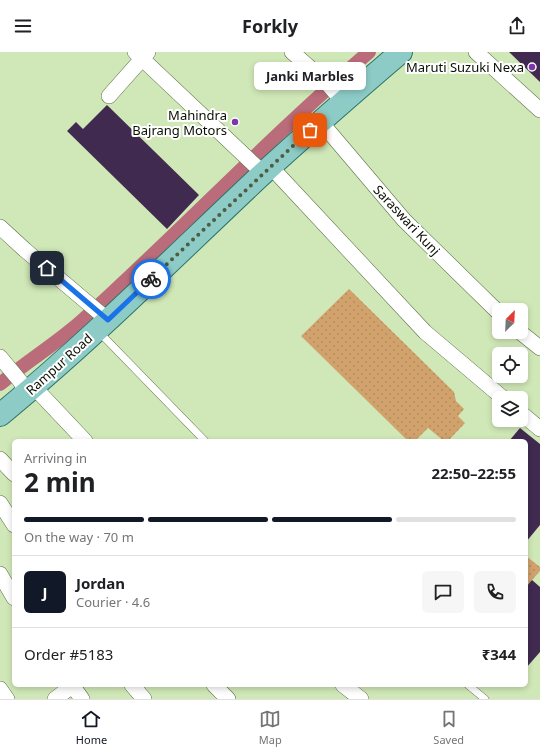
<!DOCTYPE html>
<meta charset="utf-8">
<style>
:root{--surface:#fff;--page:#f6f6f6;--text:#202124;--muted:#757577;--line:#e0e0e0;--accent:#111827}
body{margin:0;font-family:"Noto Sans",sans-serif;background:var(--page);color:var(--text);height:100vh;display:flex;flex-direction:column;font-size:15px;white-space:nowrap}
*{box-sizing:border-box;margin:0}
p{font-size:13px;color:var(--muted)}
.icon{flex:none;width:22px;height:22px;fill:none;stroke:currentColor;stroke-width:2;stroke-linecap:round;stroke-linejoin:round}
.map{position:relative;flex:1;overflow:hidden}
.panel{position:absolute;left:12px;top:387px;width:516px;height:248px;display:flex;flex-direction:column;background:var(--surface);border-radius:6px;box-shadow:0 2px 6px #0003}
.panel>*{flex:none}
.needle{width:26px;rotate:24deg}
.buttons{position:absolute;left:492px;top:251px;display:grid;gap:8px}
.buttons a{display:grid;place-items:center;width:36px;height:36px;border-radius:6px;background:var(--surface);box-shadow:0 2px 6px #0003;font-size:20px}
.pin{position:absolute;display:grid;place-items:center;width:34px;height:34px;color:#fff;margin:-17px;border-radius:8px;box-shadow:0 2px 6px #0006}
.courier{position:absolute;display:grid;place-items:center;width:40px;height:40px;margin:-20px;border:3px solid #1a73e8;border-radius:50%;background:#fff;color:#222;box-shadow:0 1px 5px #0007}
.bubble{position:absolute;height:28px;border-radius:6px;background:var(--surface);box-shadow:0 2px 6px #0003;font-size:13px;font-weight:700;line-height:28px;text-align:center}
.overview em{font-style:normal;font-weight:700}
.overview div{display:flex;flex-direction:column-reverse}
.overview{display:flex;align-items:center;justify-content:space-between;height:68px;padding:0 12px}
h1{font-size:26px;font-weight:700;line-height:30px}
.bar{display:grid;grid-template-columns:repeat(4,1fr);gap:6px 4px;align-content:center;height:48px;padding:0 12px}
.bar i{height:5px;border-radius:3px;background:var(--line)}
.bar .current{background:var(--accent)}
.bar p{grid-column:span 4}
.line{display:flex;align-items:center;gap:10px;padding:0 12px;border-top:1px solid var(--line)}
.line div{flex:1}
.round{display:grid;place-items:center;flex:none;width:42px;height:42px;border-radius:6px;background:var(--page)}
header{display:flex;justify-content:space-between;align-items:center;height:52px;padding:0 12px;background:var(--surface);font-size:18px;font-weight:700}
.tab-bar{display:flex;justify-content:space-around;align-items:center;height:56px;border-top:1px solid var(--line);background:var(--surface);font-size:11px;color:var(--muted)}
.tab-bar a{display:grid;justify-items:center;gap:2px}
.tab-bar .current{color:var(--accent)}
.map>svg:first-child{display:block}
.grass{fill:url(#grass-dots)}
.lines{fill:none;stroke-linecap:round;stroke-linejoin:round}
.canal{stroke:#bb6c7a;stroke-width:14}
.building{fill:#402a50}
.service-casing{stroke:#5b7044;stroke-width:8}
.minor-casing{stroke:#5b7044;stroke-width:16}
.primary-casing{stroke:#2d7369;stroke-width:24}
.service{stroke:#fff;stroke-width:7}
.minor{stroke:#fff;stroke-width:15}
.primary{stroke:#8dcbc7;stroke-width:22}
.done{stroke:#4f5c41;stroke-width:4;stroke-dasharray:0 7.2}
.route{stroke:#1a73e8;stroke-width:5}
.poi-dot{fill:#7c36a9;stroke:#fff;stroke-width:1.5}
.labels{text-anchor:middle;stroke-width:4;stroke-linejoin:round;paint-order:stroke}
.poi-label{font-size:13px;fill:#091002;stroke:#fff;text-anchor:end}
.street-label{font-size:13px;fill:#091002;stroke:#fff}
</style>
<header><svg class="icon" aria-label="menu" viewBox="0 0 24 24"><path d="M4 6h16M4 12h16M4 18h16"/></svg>Forkly<svg class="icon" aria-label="share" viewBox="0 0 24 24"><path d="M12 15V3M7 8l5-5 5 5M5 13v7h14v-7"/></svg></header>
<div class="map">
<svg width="540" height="647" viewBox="0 0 540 647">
<defs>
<pattern id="grass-dots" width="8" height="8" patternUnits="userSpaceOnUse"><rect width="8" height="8" fill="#d2a26d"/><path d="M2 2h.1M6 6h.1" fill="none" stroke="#b38a5d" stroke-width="1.8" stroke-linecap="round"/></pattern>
</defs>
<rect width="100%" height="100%" fill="#d0e8b7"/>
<path class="grass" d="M349 237 454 340 456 349 464 357 458 364 465 371 448 389H444L428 376 415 389H408L301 284Z
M526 504 540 515V519L526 535Z"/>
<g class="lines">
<path class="canal" d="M0 332C27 309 59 290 84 267 180 180 270 85 369 0"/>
</g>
<path class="building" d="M509 0H540V30Z
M107 53 199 143 167 177 67 79 76 70 83 77Z
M520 376 540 392V473L526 490V389H509Z
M532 528 540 535V600L526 616V535Z"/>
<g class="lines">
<defs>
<path id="service" d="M99 280 205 389
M468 633 485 647"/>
<path id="minor" d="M135 0 263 121
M292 0 326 30 343 50
M476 0 540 58
M109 44 148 0
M320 69 404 168 499 261
M271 115 425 280 503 346
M0 175 25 198 108 268
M520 280 540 296
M0 305 20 329 27 341
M34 335 85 389
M521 361 540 377
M0 407 14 422
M0 451 14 473
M0 522 14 546
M72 633 82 647
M132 633 144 647
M214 633 228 647
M343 633 361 647
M0 637 7 647
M55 647 72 634"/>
<path id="primary" d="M0 363C90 289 173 206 258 126 305 83 353 41 401 0"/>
</defs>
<use href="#service" class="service-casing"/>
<use href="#minor" class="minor-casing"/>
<use href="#primary" class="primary-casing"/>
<use href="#service" class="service"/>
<use href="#minor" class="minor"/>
<use href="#primary" class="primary"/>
</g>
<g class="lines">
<path class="done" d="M151 227 310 78"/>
<path class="route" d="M47 216 108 268 151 227"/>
</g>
<g class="poi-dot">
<circle cx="532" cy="15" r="4"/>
<circle cx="235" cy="70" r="4"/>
</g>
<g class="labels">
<g class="poi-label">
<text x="524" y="20">Maruti Suzuki Nexa</text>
<text x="227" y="68">Mahindra<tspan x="227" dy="15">Bajrang Motors</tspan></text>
</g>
<g class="street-label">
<text transform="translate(407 168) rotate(47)" y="5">Saraswari Kunj</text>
<text transform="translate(59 312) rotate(-42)" y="5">Rampur Road</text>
</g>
</g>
</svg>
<div class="buttons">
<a><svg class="needle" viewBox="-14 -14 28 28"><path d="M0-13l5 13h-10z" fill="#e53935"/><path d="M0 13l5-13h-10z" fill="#757577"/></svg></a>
<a><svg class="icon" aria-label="locate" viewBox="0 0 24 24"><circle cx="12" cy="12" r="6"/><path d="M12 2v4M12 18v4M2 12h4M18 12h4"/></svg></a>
<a><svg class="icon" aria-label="layers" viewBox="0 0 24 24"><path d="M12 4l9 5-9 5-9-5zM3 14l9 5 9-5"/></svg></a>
</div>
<div class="pin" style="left:310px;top:78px;background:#ea580c"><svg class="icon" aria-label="bag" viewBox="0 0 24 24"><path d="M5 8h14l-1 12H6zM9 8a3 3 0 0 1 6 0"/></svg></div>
<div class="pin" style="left:47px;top:216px;background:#1f2937"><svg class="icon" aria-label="home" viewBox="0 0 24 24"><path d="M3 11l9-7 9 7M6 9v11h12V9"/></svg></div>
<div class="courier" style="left:151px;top:227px"><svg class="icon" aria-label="bike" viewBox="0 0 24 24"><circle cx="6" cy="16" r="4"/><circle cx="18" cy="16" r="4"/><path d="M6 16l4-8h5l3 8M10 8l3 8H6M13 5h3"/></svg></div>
<div class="bubble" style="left:254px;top:10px;width:112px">Janki Marbles</div>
<section class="panel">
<div class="overview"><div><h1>2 min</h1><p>Arriving in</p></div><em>22:50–22:55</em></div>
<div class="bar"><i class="current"></i><i class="current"></i><i class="current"></i><i></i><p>On the way · 70 m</p></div>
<div class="line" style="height:72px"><b class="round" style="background:var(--accent);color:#fff">J</b><div><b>Jordan</b><p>Courier · 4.6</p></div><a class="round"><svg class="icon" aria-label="chat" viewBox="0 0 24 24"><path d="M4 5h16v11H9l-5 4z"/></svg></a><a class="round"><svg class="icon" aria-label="phone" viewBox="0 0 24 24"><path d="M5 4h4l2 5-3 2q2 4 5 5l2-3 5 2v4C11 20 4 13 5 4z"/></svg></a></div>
<div class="line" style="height:52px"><div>Order #5183</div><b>₹344</b></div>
</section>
</div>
<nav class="tab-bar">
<a class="current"><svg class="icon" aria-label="home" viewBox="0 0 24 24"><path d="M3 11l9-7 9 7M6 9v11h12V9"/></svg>Home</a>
<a><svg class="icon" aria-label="map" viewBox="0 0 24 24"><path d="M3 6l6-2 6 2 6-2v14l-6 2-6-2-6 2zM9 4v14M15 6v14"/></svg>Map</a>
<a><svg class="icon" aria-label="saved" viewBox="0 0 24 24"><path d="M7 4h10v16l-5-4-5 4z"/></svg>Saved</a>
</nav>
